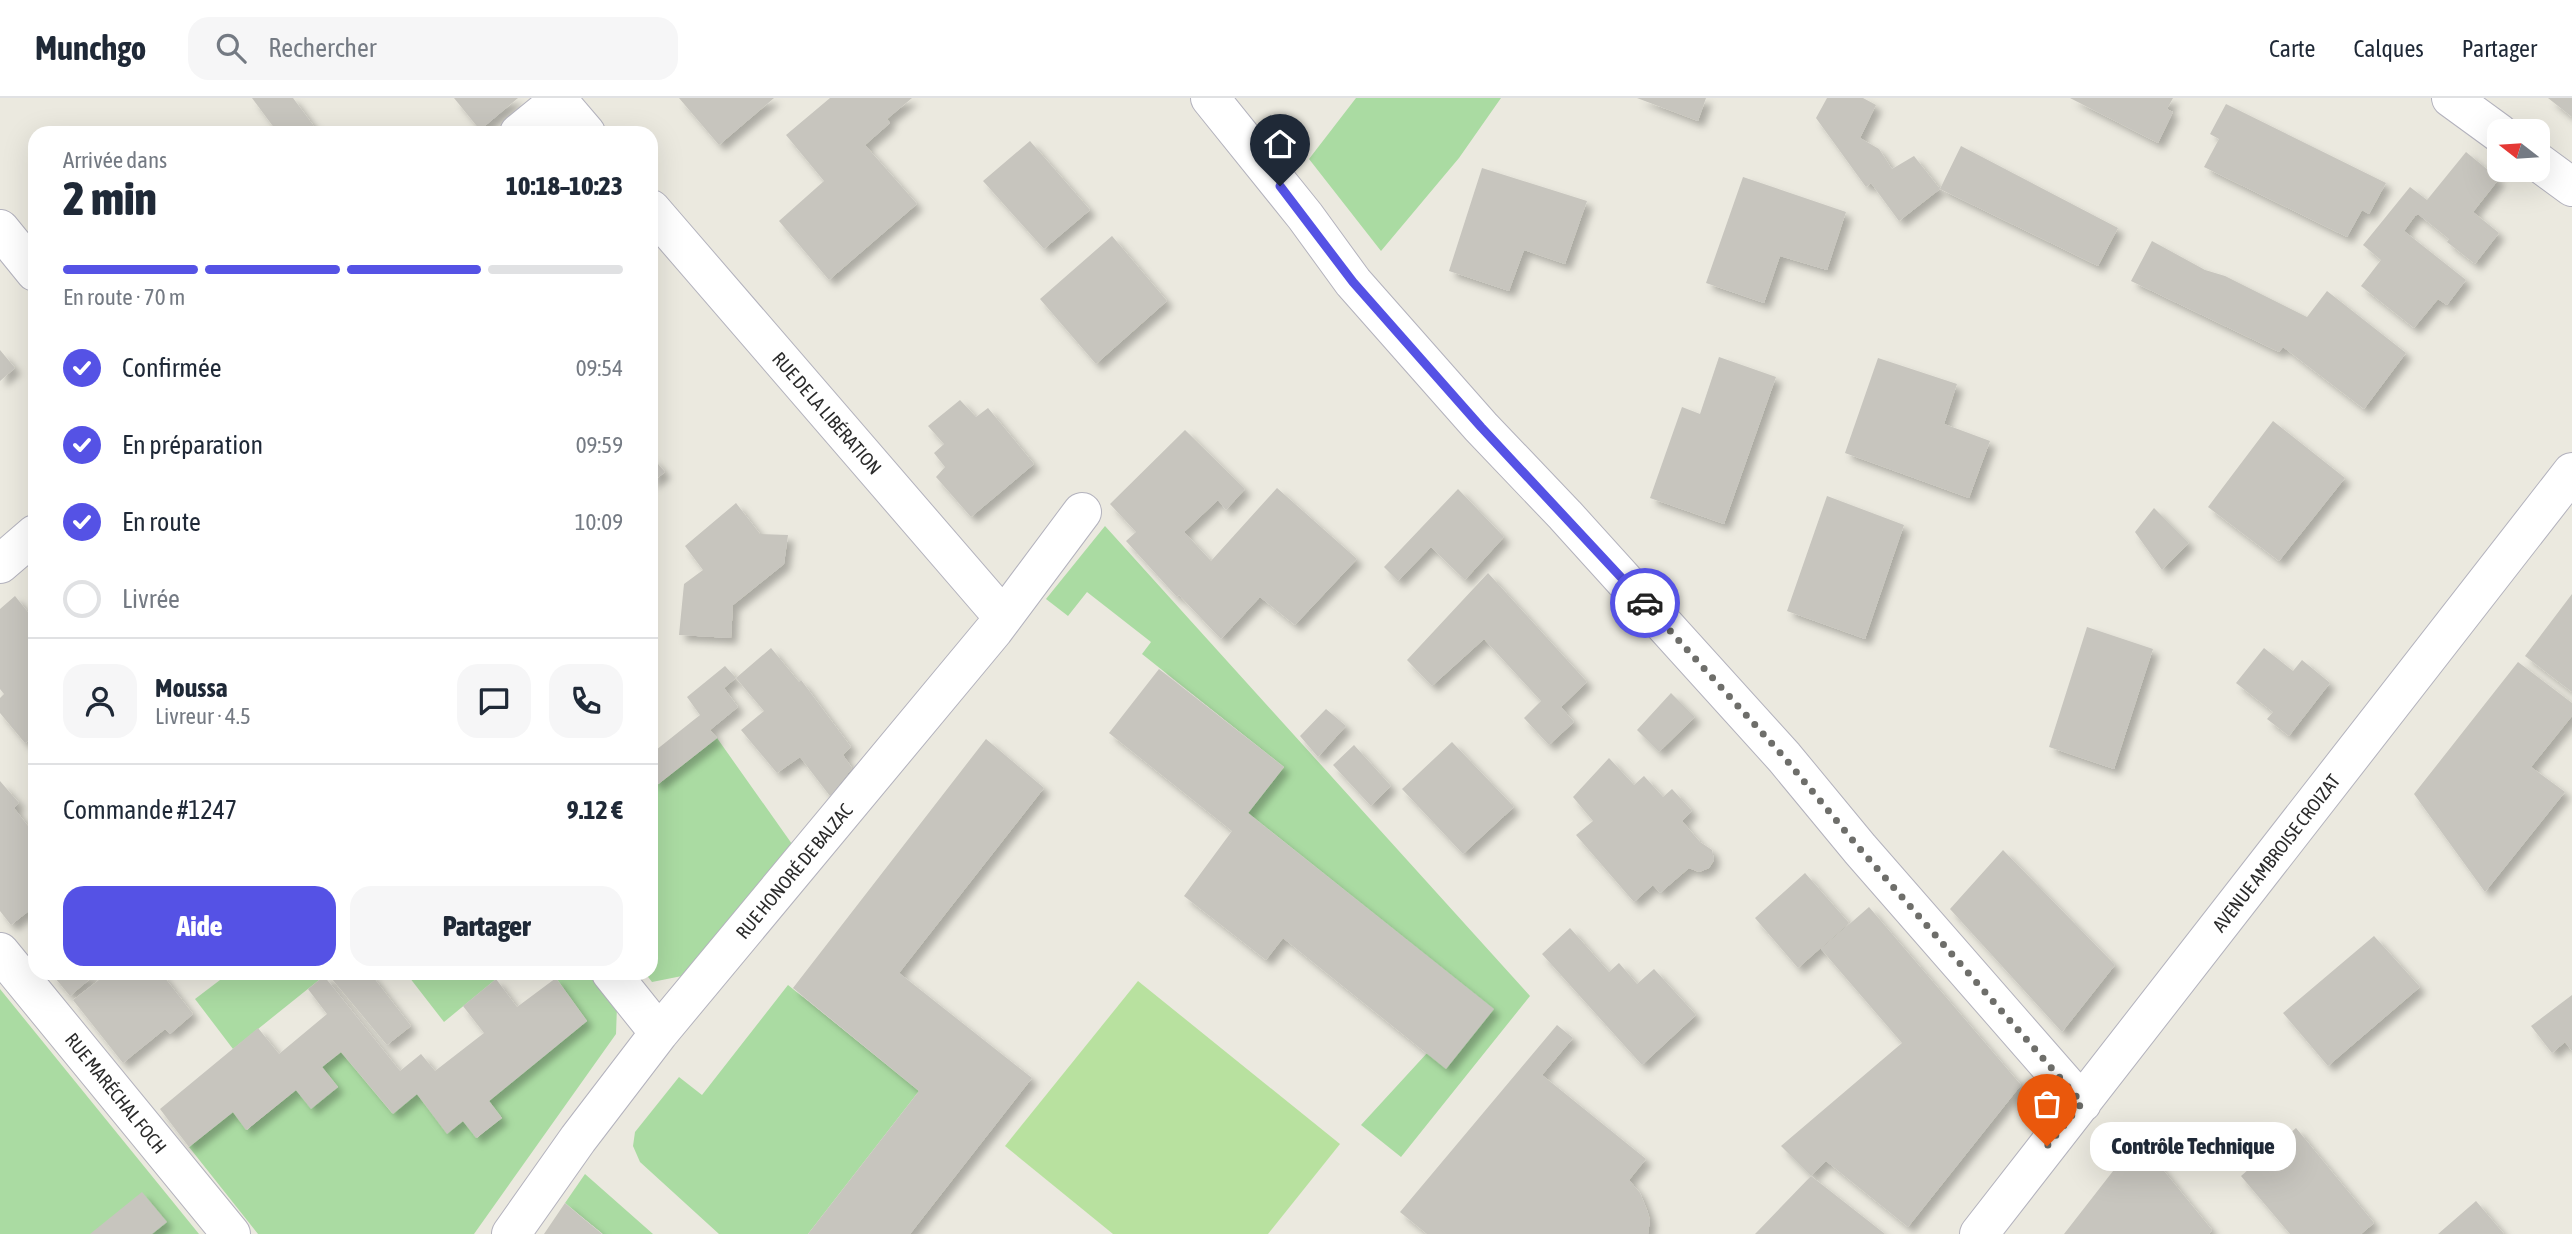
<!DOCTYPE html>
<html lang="fr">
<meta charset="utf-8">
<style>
:root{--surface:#fff;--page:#f6f6f7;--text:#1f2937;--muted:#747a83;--line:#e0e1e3;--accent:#5552e5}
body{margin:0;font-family:"Asap Condensed",sans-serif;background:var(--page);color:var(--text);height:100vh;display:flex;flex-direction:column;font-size:26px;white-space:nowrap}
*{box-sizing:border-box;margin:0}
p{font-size:23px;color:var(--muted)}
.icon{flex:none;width:38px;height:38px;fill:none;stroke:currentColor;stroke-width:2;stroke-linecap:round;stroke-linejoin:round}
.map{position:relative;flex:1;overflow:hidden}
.details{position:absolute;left:28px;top:28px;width:630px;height:854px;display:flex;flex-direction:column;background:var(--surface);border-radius:21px;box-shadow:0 7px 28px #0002}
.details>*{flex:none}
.needle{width:46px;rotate:287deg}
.fabs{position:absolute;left:2487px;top:21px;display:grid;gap:14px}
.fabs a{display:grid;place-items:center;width:63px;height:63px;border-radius:14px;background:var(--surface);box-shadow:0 7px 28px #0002;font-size:35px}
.pin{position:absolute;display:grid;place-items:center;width:60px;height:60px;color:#fff;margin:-72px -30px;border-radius:50% 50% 50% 0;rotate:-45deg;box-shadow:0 0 7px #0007}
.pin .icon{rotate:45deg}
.courier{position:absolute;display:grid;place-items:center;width:70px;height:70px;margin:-35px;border:5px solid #5552e5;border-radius:50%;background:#fff;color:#222;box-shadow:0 2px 9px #0007}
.bubble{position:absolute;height:49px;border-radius:21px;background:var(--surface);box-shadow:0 7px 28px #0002;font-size:23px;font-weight:800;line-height:49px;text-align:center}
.headline em{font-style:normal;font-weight:800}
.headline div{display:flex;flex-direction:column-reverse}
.headline{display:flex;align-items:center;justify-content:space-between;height:119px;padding:0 35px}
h1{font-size:46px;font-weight:800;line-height:52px}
.bar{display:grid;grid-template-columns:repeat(4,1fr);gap:10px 7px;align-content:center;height:84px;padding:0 35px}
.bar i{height:9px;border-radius:5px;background:var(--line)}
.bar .selected{background:var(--accent)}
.bar p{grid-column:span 4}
.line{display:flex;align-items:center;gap:18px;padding:0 35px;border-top:2px solid var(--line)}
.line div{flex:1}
.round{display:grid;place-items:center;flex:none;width:74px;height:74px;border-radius:21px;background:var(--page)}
ol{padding:0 35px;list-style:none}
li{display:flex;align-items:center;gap:21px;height:77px}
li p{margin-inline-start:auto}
li .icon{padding:7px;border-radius:50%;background:var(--accent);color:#fff;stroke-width:4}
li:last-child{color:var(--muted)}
li i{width:38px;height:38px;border:4px solid var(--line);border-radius:50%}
.button{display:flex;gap:14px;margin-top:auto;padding:14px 35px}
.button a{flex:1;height:80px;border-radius:21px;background:var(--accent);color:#fff;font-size:28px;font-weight:800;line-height:80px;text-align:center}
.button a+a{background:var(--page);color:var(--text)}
header{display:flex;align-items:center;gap:42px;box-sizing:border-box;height:98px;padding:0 35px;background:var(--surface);border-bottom:2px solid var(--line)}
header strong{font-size:33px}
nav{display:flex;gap:38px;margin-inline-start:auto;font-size:24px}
.search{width:490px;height:63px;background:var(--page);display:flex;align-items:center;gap:18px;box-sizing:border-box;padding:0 24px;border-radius:21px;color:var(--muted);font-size:26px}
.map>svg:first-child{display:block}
.green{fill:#aadba2}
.pitch{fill:#b8e19f}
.building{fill:#c7c5be;filter:url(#shadow)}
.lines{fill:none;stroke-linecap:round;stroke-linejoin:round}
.minor-casing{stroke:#b3b2bd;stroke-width:40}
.minor{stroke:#fff;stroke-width:38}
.done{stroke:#6e6e6a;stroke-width:7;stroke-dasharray:0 12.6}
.route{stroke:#5552e5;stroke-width:9}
.labels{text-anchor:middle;stroke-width:5;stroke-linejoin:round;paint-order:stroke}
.street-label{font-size:19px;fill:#2b2b2b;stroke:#fff}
</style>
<header>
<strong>Munchgo</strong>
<div class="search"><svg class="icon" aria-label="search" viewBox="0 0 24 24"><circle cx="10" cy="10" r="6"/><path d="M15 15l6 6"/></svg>Rechercher</div>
<nav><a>Carte</a><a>Calques</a><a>Partager</a></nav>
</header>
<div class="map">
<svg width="2572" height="1136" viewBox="0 0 2572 1136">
<defs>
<filter id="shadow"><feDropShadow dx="6" dy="6" stdDeviation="3.5" flood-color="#0004"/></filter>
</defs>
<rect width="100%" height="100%" fill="#ebe9df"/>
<path class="green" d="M1356 0H1501L1459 60 1381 153 1309 61Z
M1105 428 1530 898 1401 1059 1361 1027 1428 954 1493 911 1248 715 1284 669 1142 556 1151 544 1087 494 1068 518 1046 501Z
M717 640 792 746 682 878 652 884 645 875H651V692Z
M215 875H321L324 878 233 951 195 901 220 882Z
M406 875H491L496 881 444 924Z
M557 875H591L617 908 616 936 474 1136H258L189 1049 233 1014 247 1032 296 992 311 1010 338 989 322 969 341 954 392 1015 417 996 447 1035 463 1023 477 1040 502 1020 489 1003 587 923 556 880 558 877Z
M788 887 919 993 808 1136H719L640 1064 633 1048 635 1034 679 979 702 997Z
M0 891 199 1136H0Z
M585 1076 653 1136H603L565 1105Z"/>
<path class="pitch" d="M1138 883 1340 1046 1268 1136H1113L1005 1048Z"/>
<path class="building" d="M252 0H293L319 35H278Z
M454 0H518L480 32Z
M679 0H774L719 47Z
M830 0H912L887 21 890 25 865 47 917 106 829 182 779 123 824 83 786 37Z
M1637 0H1706L1698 23Z
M1827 0H1863L1876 7 1860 40 1879 51 1892 71 1914 58 1940 91 1899 123 1871 85 1866 89 1816 20Z
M2070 0H2173L2167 11 2173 14 2158 45Z
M2548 0H2572V19Z
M2226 6 2386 85 2369 116 2362 112 2347 139 2204 69 2219 41 2210 36Z
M1030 43 1090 112 1044 151 983 83Z
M1961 48 2118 130 2098 168 1940 91Z
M2466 54 2499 81 2473 114 2499 135 2475 166 2447 144 2449 141 2418 116 2415 118 2404 133 2466 182 2447 207 2438 201 2414 230 2361 188 2381 162 2363 147 2410 89 2427 102Z
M1482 70 1587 103 1565 166 1524 152 1509 193 1449 173Z
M1743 79 1846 114 1827 172 1780 158 1764 205 1706 185Z
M1112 138 1167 203 1096 266 1040 201Z
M2152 143 2205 172 2225 178 2307 219 2327 193 2406 255 2364 311 2283 249 2279 254 2131 183Z
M0 252 15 270 0 283Z
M1719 259 1776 279 1724 426 1650 400 1682 309 1700 316Z
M1878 260 1957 286 1944 326 1990 343 1969 400 1845 355Z
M960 302 976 319 988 310 1034 366 971 419 936 379 945 369 934 355 944 346 928 328Z
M2273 323 2345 380 2279 463 2208 409Z
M1185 332 1245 391 1226 412 1218 402 1184 434 1211 463 1277 390 1357 461 1295 527 1260 499 1221 541 1179 497 1177 499 1126 443 1136 434 1110 406Z
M651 358 665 374 651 385Z
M1458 391 1504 439 1465 482 1431 449 1398 483 1384 469Z
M1827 398 1904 427 1865 541 1787 513Z
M736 405 760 436 788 437 784 466 733 507 731 540 679 537 684 486 703 472 685 448Z
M2154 410 2189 445 2162 472 2135 434Z
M1488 475 1587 584 1561 609 1574 624 1549 647 1524 620 1541 603 1484 541 1432 588 1407 562Z
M2572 496V594L2525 558Z
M15 498 35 523V638L25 645 0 615V600L4 596 0 591V511Z
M2087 529 2153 551 2114 671 2049 649Z
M771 550 799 584 801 582 851 649 843 657 852 670 830 698 800 659 777 675 741 632 764 613 736 580Z
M2264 550 2293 573 2302 562 2330 585 2289 638 2267 621 2273 614 2236 585Z
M2518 564 2572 605V618L2531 669 2565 694 2485 794 2414 696Z
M725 568 736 580 724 590 738 609 710 632 717 640 657 687 651 679V656L700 617 687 599Z
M1159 571 1284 669 1248 715 1494 911 1446 971 1283 840 1266 862 1184 798 1232 733 1109 635Z
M1671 595 1695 619 1659 654 1637 632Z
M1326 611 1346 628 1318 659 1300 638Z
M986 641 1044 690 899 875 1032 980 910 1136H808L919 993 793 890Z
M1452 644 1514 709 1463 756 1402 691Z
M1354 647 1391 688 1371 708 1333 667Z
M1609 660 1634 687 1644 678 1663 699 1672 691 1692 713 1682 723 1700 744 1712 752 1714 762 1709 770 1699 774 1689 770 1660 795 1653 787 1634 804 1576 737 1593 723 1573 699Z
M0 683 19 705 14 710 35 737V743L30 746 35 752V808L11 827 0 813Z
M2003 752 2115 867 2062 934 1950 811Z
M1805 775 1849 825 1798 870 1755 820Z
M1869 809 2021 987 1908 1129 1826 1063 1811 1078 1781 1048 1902 945 1821 851Z
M1570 830 1609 874 1619 865 1637 886 1654 871 1696 917 1642 967 1542 856Z
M2374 838 2420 889 2328 968 2283 915Z
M51 875H97L70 898Z
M108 875H161L193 916 170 936 165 931 123 965 73 902Z
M327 875H370L411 928 387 947Z
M324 878 400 973 421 956 435 973 484 935 463 908 496 881 517 909 556 880 587 923 489 1003 502 1020 476 1040 463 1023 447 1036 417 996 393 1016 341 954 322 969 338 989 311 1011 296 992 246 1032 233 1014 189 1049 160 1011 258 930 279 956 327 916 308 891Z
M2572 897V953L2565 944 2552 955 2531 928Z
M1557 927 1573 940 1542 977 1646 1061 1629 1082 1640 1095 1647 1112 1650 1122 1648 1136H1427L1400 1114Z
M2296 1030 2374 1125 2361 1136H2290L2241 1078Z
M2138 1041 2212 1132 2209 1136H2064Z
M1811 1078 1885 1136H1755Z
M142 1094 167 1124 152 1136H90Z
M2476 1103 2504 1136H2438Z
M565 1105 579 1117 602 1136H544Z"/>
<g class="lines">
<defs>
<path id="minor" d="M556 0 586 35
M1210 0 1305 118 1353 184 1481 329 1565 417 1784 659 1860 751 2082 1005
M2451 0 2499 35
M519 35 562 0
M2538 64 2572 89
M651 111 1003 519
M0 131 35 174
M0 466 35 436
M0 854 231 1136
M611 875 659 935
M511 1136 578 1041 659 935 994 532 1082 414
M1979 1136 2572 374"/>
</defs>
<use href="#minor" class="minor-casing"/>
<use href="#minor" class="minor"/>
</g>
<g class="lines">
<path class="done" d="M1645 505 1784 659 1860 751 2082 1005 2047 1048"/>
<path class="route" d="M1280 88 1353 184 1481 329 1645 505"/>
</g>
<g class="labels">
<g class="street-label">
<text transform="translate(827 315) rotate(49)" y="7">RUE DE LA LIBÉRATION</text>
<text transform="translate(2276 755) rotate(-52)" y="7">AVENUE AMBROISE CROIZAT</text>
<text transform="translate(794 773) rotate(-50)" y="7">RUE HONORÉ DE BALZAC</text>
<text transform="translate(116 995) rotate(51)" y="7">RUE MARÉCHAL FOCH</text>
</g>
</g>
</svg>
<div class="fabs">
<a><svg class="needle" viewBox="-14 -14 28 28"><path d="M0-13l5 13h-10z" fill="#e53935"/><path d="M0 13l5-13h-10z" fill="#747a83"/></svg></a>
</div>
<div class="pin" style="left:2047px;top:1048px;background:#ea580c"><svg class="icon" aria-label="bag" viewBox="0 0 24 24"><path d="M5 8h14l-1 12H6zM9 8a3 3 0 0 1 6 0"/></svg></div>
<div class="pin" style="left:1280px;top:88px;background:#1f2937"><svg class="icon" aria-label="home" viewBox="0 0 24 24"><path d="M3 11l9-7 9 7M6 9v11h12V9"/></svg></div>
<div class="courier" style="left:1645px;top:505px"><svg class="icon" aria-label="car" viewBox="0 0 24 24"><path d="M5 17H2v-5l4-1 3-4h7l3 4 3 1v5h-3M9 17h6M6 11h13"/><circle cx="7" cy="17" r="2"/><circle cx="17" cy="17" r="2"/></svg></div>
<div class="bubble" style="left:2090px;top:1024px;width:206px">Contrôle Technique</div>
<section class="details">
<div class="headline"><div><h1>2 min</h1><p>Arrivée dans</p></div><em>10:18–10:23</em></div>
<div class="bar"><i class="selected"></i><i class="selected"></i><i class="selected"></i><i></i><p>En route · 70 m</p></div>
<ol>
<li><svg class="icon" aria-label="check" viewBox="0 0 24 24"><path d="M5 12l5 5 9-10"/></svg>Confirmée<p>09:54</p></li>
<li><svg class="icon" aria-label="check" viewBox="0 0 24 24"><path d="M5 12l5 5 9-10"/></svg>En préparation<p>09:59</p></li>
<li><svg class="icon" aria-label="check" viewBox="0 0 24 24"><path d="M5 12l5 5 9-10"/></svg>En route<p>10:09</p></li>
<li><i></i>Livrée</li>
</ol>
<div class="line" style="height:126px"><a class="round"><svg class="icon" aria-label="person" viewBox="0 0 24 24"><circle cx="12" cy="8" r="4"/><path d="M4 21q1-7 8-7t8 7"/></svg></a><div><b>Moussa</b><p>Livreur · 4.5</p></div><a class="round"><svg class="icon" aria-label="chat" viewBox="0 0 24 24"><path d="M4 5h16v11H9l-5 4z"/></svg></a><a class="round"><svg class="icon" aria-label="phone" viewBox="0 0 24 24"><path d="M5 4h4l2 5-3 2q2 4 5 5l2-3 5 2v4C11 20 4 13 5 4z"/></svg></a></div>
<div class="line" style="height:91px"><div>Commande #1247</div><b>9.12 €</b></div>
<div class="button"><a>Aide</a><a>Partager</a></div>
</section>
</div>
